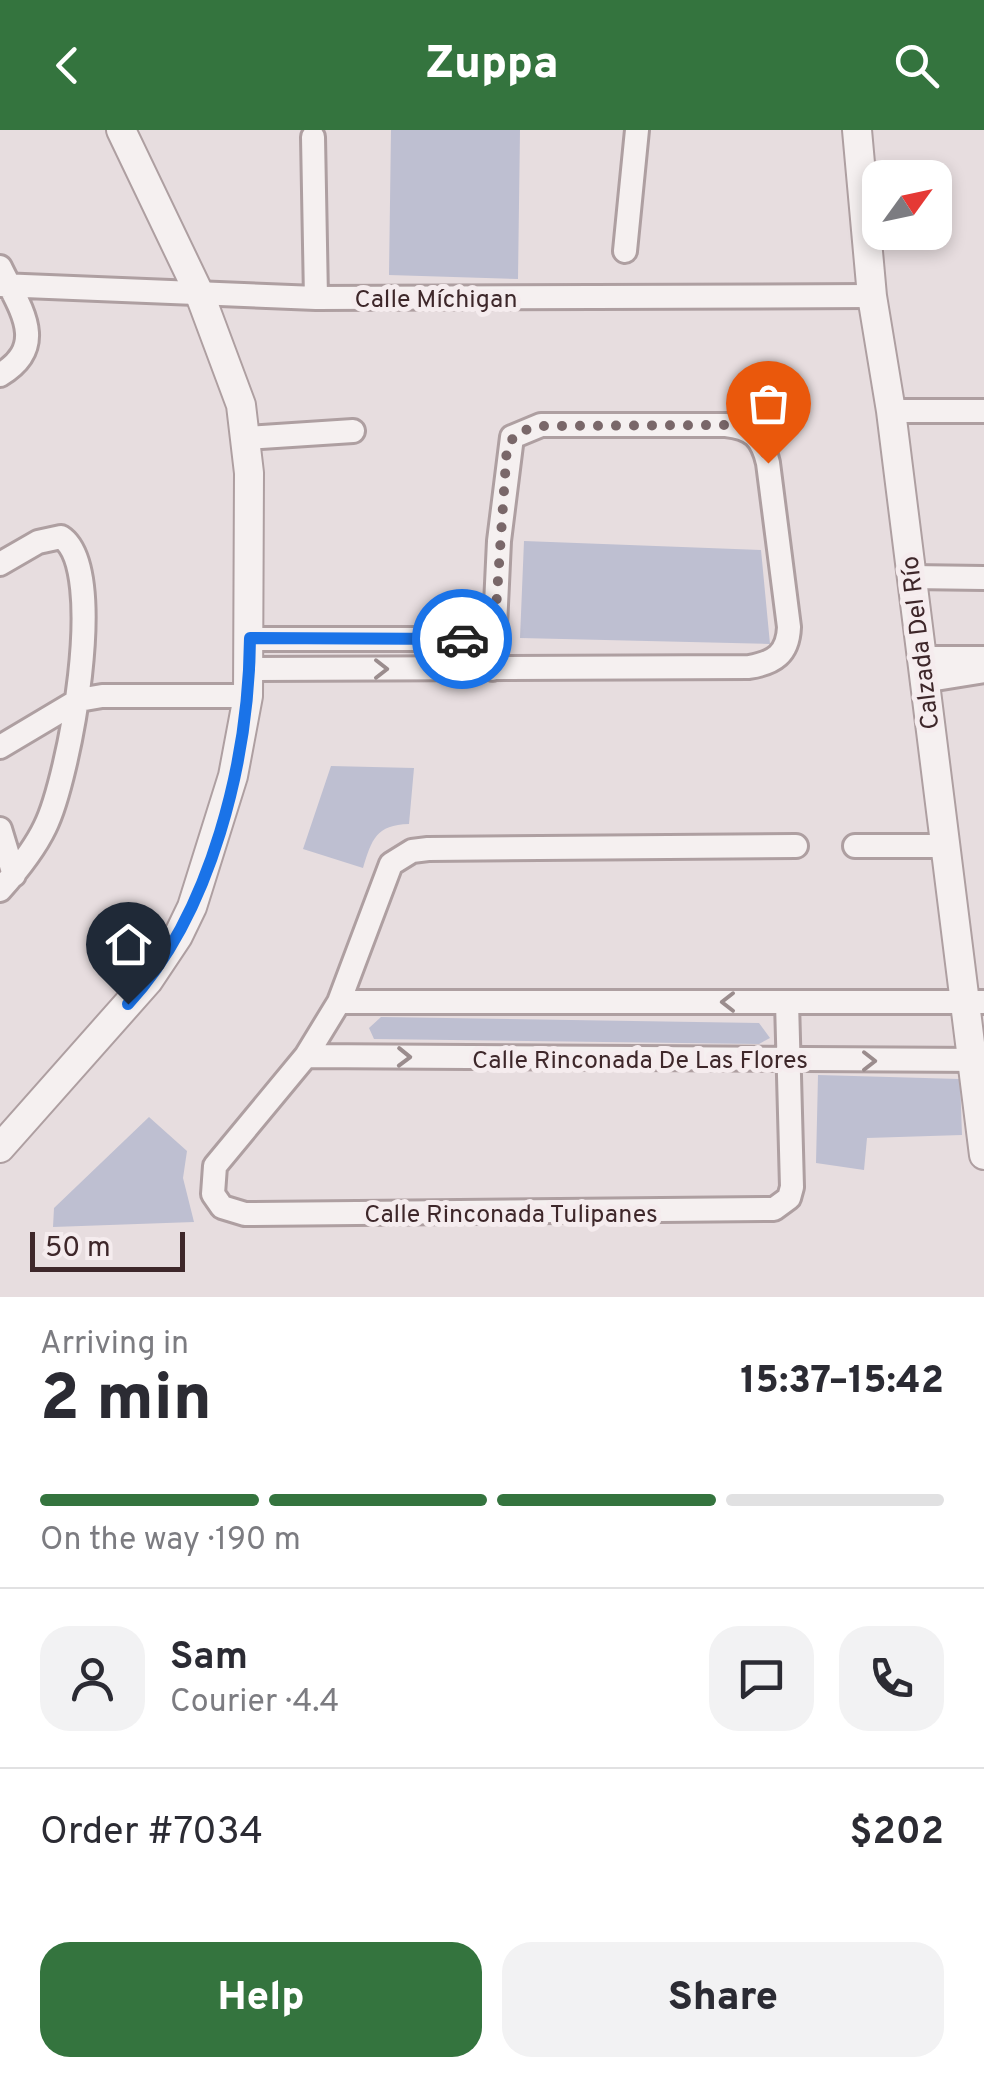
<!DOCTYPE html>
<meta charset="utf-8">
<style>
:root{--surface:#fff;--page:#f2f2f3;--text:#2b2b33;--muted:#7c7c81;--line:#e1e1e2;--accent:#34743e}
body{margin:0;font-family:Overpass,sans-serif;background:var(--page);color:var(--text);height:100vh;display:flex;flex-direction:column;font-size:38px;white-space:nowrap}
*{box-sizing:border-box;margin:0}
p{font-size:32px;color:var(--muted)}
.icon{flex:none;width:55px;height:55px;fill:none;stroke:currentColor;stroke-width:2;stroke-linecap:round;stroke-linejoin:round}
.map{position:relative;height:1167px;overflow:hidden}
.side{display:flex;flex-direction:column;background:var(--surface);flex:1}
.side>*{flex:none}
.needle{width:65px;rotate:57deg}
.fabs{position:absolute;left:862px;top:30px;display:grid;gap:20px}
.fabs a{display:grid;place-items:center;width:90px;height:90px;border-radius:20px;background:var(--surface);box-shadow:0 5px 15px #0003;font-size:50px}
.scale{position:absolute;left:30px;bottom:25px;width:155px;box-sizing:border-box;padding-left:10px;border:5px solid #3e272a;border-top:0;font-size:28px;line-height:35px;white-space:nowrap;color:#3e272a;-webkit-text-stroke:8px #f5ecee;paint-order:stroke}
.pin{position:absolute;display:grid;place-items:center;width:85px;height:85px;color:#fff;margin:-102px -42px;border-radius:50% 50% 50% 0;rotate:-45deg;box-shadow:0 0 10px #0007}
.pin .icon{rotate:45deg}
.courier{position:absolute;display:grid;place-items:center;width:100px;height:100px;margin:-50px;border:8px solid #1a73e8;border-radius:50%;background:#fff;color:#222;box-shadow:0 2px 12px #0007}
.overview em{font-style:normal;font-weight:800}
.overview div{display:flex;flex-direction:column-reverse}
.overview{display:flex;align-items:center;justify-content:space-between;height:170px;padding:0 40px}
h1{font-size:65px;font-weight:800;line-height:75px}
.bar{display:grid;grid-template-columns:repeat(4,1fr);gap:15px 10px;align-content:center;height:120px;padding:0 40px}
.bar i{height:12px;border-radius:8px;background:var(--line)}
.bar .selected{background:var(--accent)}
.bar p{grid-column:span 4}
.line{display:flex;align-items:center;gap:25px;padding:0 40px;border-top:2px solid var(--line)}
.line div{flex:1}
.round{display:grid;place-items:center;flex:none;width:105px;height:105px;border-radius:30px;background:var(--page)}
.button{display:flex;gap:20px;margin-top:auto;padding:20px 40px}
.button a{flex:1;height:115px;border-radius:30px;background:var(--accent);color:#fff;font-size:40px;font-weight:800;line-height:115px;text-align:center}
.button a+a{background:var(--page);color:var(--text)}
header{display:flex;justify-content:space-between;align-items:center;height:130px;padding:0 40px;background:var(--accent);color:#fff;font-size:45px;font-weight:800}
.map>svg:first-child{display:block}
.green{fill:#bebfd1}
.lines{fill:none;stroke-linecap:round;stroke-linejoin:round}
.minor-casing{stroke:#ae9fa1;stroke-width:28}
.tertiary-casing{stroke:#ae9fa1;stroke-width:32}
.minor{stroke:#f5f0f0;stroke-width:22}
.tertiary{stroke:#f5f0f0;stroke-width:28}
.oneway{stroke:#9a8c8d}
.done{stroke:#796769;stroke-width:10;stroke-dasharray:0 18}
.route{stroke:#1a73e8;stroke-width:12}
.labels{text-anchor:middle;stroke-width:10;stroke-linejoin:round;paint-order:stroke}
.street-label{font-size:25px;fill:#3e272a;stroke:#f5ecee}
</style>
<header><svg class="icon" aria-label="back" viewBox="0 0 24 24"><path d="M15 5l-7 7 7 7"/></svg>Zuppa<svg class="icon" aria-label="search" viewBox="0 0 24 24"><circle cx="10" cy="10" r="6"/><path d="M15 15l6 6"/></svg></header>
<div class="map">
<svg width="984" height="1167" viewBox="0 0 984 1167">
<rect width="100%" height="100%" fill="#e7dddf"/>
<path class="green" d="M391 0H520L518 149 389 145Z
M524 411 761 420 770 514 520 508Z
M331 636 414 638 409 694C376 695 372 709 363 738L303 719Z
M381 887 759 893 770 908 759 914 374 909 369 898Z
M818 945 960 949 962 1005 867 1008 864 1040 816 1033Z
M149 987 187 1021 183 1048 194 1092 53 1097 54 1078Z"/>
<g class="lines">
<defs>
<path id="minor" d="M313 7 316 168
M625 121 637 0
M0 137C19 177 50 215 0 245
M0 155 316 168 872 166
M891 281H984
M247 308 353 301
M0 434 38 412 61 407C109 438 69 649 45 697 34 720 16 742 0 760
M911 447 984 448
M251 509H494
M921 528H984
M250 539 749 537C774 533 788 524 789 497L768 333C762 307 752 298 726 295H541L512 307 499 411 493 539
M923 551 984 541
M0 617 79 570 102 566H248
M0 699 14 745
M855 716H944
M339 872H984
M787 872 792 1057 789 1068 774 1079 245 1084 222 1077 213 1064 215 1036 306 926 339 872 391 734 412 721 428 719 796 716
M306 926 984 930"/>
<path id="tertiary" d="M857 0 872 166 891 281 984 1025
M0 1018 148 851 178 806 192 777 233 646 248 566 249 343 241 275 200 165 121 0"/>
</defs>
<use href="#minor" class="minor-casing"/>
<use href="#tertiary" class="tertiary-casing"/>
<use href="#minor" class="minor"/>
<use href="#tertiary" class="tertiary"/>
</g>
<defs><path id="oneway-chevron" d="M-2-3.5L2.5 0L-2 3.5" fill="none" stroke-width="1.6" stroke-linecap="round" stroke-linejoin="round" transform="scale(2.5)"/></defs>
<g class="oneway">
<use href="#oneway-chevron" transform="translate(381 539)"/>
<use href="#oneway-chevron" transform="translate(728 872) rotate(-180)"/>
<use href="#oneway-chevron" transform="translate(404 927) rotate(1)"/>
<use href="#oneway-chevron" transform="translate(869 931)"/>
</g>
<g class="lines">
<path class="done" d="M462 509H494L507 316 518 302 541 296 726 295C752 298 762 307 768 333"/>
<path class="route" d="M128 874C212 783 249 629 250 508L462 509"/>
</g>
<g class="labels">
<g class="street-label">
<text x="436" y="177">Calle Míchigan</text>
<text transform="translate(919 513) rotate(-97)" y="9">Calzada Del Río</text>
<text x="640" y="938">Calle Rinconada De Las Flores</text>
<text x="511" y="1092">Calle Rinconada Tulipanes</text>
</g>
</g>
</svg>
<div class="fabs">
<a><svg class="needle" viewBox="-14 -14 28 28"><path d="M0-13l5 13h-10z" fill="#e53935"/><path d="M0 13l5-13h-10z" fill="#7c7c81"/></svg></a>
</div>
<div class="scale">50 m</div>
<div class="pin" style="left:768px;top:333px;background:#ea580c"><svg class="icon" aria-label="bag" viewBox="0 0 24 24"><path d="M5 8h14l-1 12H6zM9 8a3 3 0 0 1 6 0"/></svg></div>
<div class="pin" style="left:128px;top:874px;background:#1f2937"><svg class="icon" aria-label="home" viewBox="0 0 24 24"><path d="M3 11l9-7 9 7M6 9v11h12V9"/></svg></div>
<div class="courier" style="left:462px;top:509px"><svg class="icon" aria-label="car" viewBox="0 0 24 24"><path d="M5 17H2v-5l4-1 3-4h7l3 4 3 1v5h-3M9 17h6M6 11h13"/><circle cx="7" cy="17" r="2"/><circle cx="17" cy="17" r="2"/></svg></div>
</div>
<section class="side">
<div class="overview"><div><h1>2 min</h1><p>Arriving in</p></div><em>15:37–15:42</em></div>
<div class="bar"><i class="selected"></i><i class="selected"></i><i class="selected"></i><i></i><p>On the way · 190 m</p></div>
<div class="line" style="height:180px"><a class="round"><svg class="icon" aria-label="person" viewBox="0 0 24 24"><circle cx="12" cy="8" r="4"/><path d="M4 21q1-7 8-7t8 7"/></svg></a><div><b>Sam</b><p>Courier · 4.4</p></div><a class="round"><svg class="icon" aria-label="chat" viewBox="0 0 24 24"><path d="M4 5h16v11H9l-5 4z"/></svg></a><a class="round"><svg class="icon" aria-label="phone" viewBox="0 0 24 24"><path d="M5 4h4l2 5-3 2q2 4 5 5l2-3 5 2v4C11 20 4 13 5 4z"/></svg></a></div>
<div class="line" style="height:130px"><div>Order #7034</div><b>$202</b></div>
<div class="button"><a>Help</a><a>Share</a></div>
</section>
